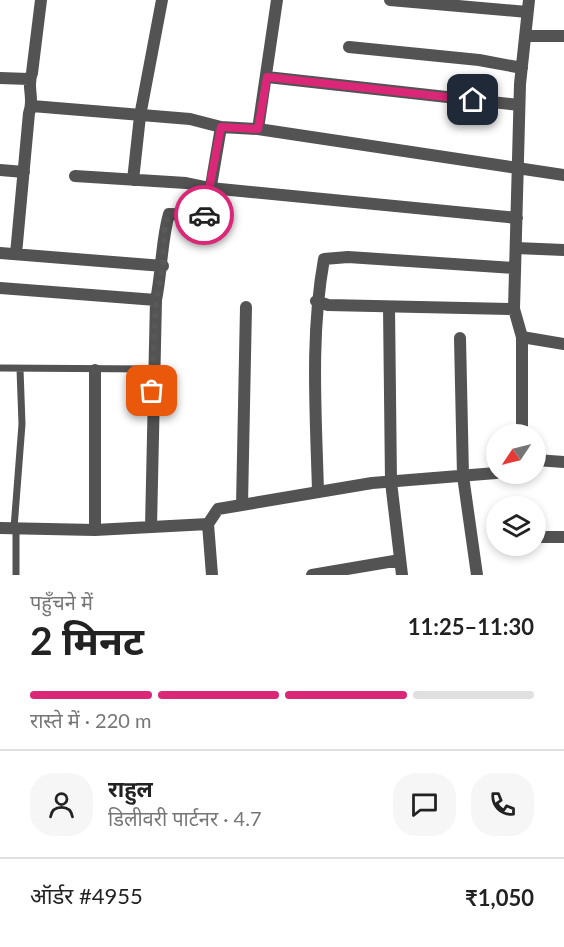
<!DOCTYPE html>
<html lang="hi">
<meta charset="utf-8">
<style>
:root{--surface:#fff;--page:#f6f6f6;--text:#222;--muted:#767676;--line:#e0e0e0;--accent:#db2777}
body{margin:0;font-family:Lato,"Noto Sans Devanagari",sans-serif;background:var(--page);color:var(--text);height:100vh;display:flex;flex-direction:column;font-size:22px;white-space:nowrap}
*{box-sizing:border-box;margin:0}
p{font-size:20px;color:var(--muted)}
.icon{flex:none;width:33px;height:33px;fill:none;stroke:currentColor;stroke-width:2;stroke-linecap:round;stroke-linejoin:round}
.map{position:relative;height:575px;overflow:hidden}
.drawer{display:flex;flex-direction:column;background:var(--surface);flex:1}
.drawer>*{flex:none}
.needle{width:39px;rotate:235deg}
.controls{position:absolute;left:486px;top:424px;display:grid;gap:12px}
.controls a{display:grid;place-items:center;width:60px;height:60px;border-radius:50%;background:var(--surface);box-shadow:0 3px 9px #0003;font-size:30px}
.pin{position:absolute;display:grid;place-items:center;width:51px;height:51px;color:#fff;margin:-26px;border-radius:12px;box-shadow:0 3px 9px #0006}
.courier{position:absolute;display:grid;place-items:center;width:60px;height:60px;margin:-30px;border:4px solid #db2777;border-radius:50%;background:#fff;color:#222;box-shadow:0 2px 8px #0007}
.overview em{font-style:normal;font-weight:700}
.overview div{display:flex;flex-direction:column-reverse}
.overview{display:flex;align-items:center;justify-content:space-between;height:102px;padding:0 30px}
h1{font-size:39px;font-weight:700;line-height:45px}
.bar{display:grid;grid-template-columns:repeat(4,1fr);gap:9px 6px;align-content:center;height:72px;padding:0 30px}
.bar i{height:8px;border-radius:4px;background:var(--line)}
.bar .on{background:var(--accent)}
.bar p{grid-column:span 4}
.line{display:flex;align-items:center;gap:15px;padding:0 30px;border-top:2px solid var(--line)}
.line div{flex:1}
.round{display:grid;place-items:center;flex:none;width:63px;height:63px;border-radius:24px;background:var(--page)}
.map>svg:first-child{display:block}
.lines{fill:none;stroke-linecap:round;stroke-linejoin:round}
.lane{stroke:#535353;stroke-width:7}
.street{stroke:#535353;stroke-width:12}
.done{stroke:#595959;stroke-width:6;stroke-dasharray:0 10.8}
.route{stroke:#db2777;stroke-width:8}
</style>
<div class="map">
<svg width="564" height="575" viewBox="0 0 564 575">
<rect width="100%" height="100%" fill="#fff"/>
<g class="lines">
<path class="lane" d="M0 368 152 369
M16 575V530L14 528 22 424 20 369"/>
<path class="street" d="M390 0 527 12
M525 36H564
M349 47 479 60 522 68
M267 77 519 105
M0 78 29 79
M32 106 190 119 221 127 258 129 564 175
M258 129 277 0
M0 170 24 172
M75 176 186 183 210 188 517 218
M133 180 140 116 162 0
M516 248 564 250
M0 253 163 266
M16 254 29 113C35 99 26 86 32 73L41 0
M0 288 156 300
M316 301 328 305 514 309
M389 307 391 482 402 575
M522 337 564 344
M460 338 463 476 477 575
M522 435V337L514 309 520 84 529 0
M536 460 564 462
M318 492C316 414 310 336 324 259L348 257 515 268
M242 505 246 307
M151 527 156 300C162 271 161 242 169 214L206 215 221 127
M0 528 95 530 208 524
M95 530V370
M536 537H564
M212 575 208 524 218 509 372 483 496 473
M312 575 400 560"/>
</g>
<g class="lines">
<path class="done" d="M152 391 156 300 163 266 164 232 169 214 204 215"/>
<path class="route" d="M204 215 221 127 258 129 267 77 473 100"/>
</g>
</svg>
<div class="controls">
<a><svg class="needle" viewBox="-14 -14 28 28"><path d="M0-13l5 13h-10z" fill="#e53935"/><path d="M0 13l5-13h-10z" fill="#767676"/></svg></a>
<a><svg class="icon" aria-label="layers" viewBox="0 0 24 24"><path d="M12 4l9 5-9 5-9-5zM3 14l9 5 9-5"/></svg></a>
</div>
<div class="pin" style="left:152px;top:391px;background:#ea580c"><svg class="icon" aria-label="bag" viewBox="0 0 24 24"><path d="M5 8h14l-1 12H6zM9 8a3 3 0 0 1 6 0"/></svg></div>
<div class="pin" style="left:473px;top:100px;background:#1f2937"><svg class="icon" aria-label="home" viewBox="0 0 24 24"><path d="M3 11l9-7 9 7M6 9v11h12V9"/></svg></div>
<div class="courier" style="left:204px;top:215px"><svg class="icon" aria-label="car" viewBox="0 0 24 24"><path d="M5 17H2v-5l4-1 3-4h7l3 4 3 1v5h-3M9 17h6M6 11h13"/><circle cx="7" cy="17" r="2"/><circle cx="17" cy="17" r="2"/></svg></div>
</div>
<section class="drawer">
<div class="overview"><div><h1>2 मिनट</h1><p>पहुँचने में</p></div><em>11:25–11:30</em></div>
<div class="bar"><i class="on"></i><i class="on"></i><i class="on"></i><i></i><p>रास्ते में · 220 m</p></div>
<div class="line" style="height:108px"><a class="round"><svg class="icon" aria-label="person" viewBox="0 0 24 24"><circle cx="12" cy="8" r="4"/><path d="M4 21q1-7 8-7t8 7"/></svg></a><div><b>राहुल</b><p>डिलीवरी पार्टनर · 4.7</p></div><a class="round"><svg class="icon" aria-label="chat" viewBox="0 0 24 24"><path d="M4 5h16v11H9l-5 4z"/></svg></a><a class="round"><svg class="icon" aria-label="phone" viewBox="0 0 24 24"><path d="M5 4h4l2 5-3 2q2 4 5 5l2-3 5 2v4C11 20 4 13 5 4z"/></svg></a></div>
<div class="line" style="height:78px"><div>ऑर्डर #4955</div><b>₹1,050</b></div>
</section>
